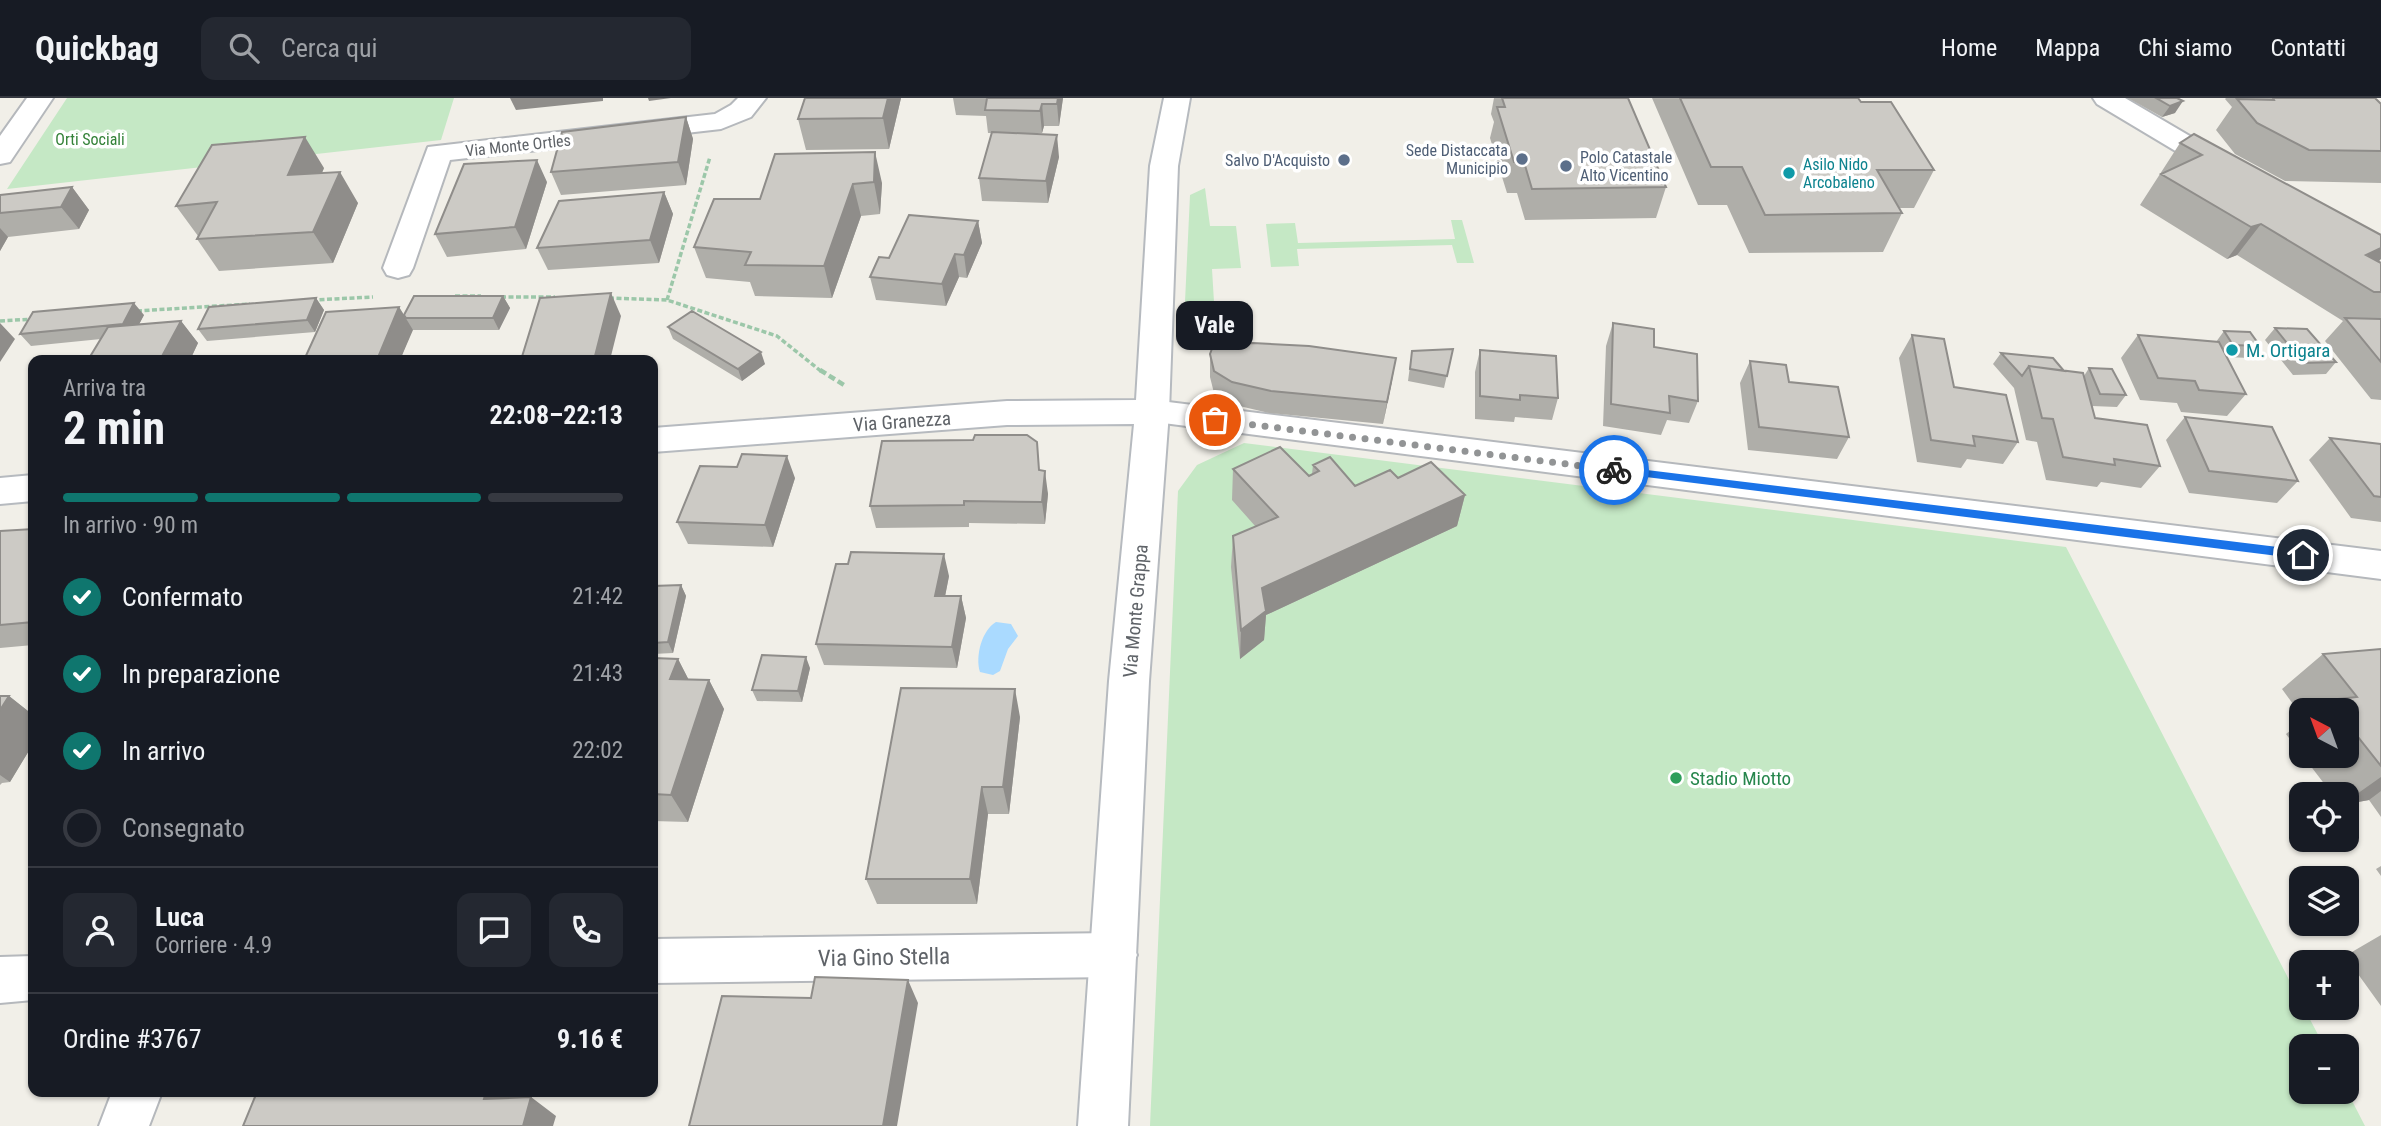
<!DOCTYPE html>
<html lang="it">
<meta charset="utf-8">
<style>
:root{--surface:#171b24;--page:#242831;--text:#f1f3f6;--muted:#9ea1a6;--line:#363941;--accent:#0f766e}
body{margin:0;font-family:"Roboto Condensed",sans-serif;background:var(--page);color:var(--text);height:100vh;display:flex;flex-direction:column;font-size:26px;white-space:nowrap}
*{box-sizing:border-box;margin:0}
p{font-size:23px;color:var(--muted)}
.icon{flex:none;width:38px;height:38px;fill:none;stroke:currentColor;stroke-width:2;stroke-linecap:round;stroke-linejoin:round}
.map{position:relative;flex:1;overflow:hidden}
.drawer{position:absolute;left:28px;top:257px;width:630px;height:742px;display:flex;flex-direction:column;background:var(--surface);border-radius:14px;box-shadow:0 2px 5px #0004}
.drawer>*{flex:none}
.needle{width:46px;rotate:319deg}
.fabs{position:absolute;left:2289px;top:600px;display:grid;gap:14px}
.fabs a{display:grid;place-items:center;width:70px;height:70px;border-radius:14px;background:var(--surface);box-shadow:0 2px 5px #0004;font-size:35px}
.pin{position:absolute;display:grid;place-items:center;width:60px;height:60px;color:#fff;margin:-30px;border:4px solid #fff;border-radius:50%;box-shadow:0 2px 7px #0007}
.courier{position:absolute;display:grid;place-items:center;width:70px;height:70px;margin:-35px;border:5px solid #1a73e8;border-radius:50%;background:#fff;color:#222;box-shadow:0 2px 9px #0007}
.bubble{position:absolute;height:49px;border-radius:14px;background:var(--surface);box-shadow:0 2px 5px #0004;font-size:23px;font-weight:700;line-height:49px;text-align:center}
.overview em{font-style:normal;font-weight:700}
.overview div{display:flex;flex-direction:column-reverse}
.overview{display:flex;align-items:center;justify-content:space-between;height:119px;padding:0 35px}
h1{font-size:46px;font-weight:700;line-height:52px}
.bar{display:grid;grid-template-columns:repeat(4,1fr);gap:10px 7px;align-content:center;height:84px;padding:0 35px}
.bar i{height:9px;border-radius:5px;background:var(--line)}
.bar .selected{background:var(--accent)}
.bar p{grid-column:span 4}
.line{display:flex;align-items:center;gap:18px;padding:0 35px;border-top:2px solid var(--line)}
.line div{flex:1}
.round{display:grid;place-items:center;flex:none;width:74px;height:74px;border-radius:14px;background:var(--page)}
ol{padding:0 35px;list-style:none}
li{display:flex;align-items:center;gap:21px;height:77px}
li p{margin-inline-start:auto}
li .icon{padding:7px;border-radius:50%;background:var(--accent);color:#fff;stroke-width:4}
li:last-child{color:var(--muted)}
li i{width:38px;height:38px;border:4px solid var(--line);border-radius:50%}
header{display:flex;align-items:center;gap:42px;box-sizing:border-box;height:98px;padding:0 35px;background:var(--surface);border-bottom:2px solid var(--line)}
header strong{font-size:33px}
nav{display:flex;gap:38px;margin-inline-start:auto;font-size:24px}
.search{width:490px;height:63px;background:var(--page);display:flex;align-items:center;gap:18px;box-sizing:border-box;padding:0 24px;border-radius:14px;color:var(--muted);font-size:26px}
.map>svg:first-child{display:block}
.green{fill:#c5e8c5}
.water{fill:#aadaff}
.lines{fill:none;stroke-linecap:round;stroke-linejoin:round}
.street-casing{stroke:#b5b8bc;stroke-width:4}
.secondary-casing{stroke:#b6babf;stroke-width:4}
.path-far1{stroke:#9cc7a9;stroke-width:3.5;stroke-dasharray:5 2.5;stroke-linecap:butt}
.path{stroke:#9cc7a9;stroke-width:4.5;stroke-dasharray:7 3.5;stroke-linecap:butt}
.street{fill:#fff;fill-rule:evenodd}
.secondary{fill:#fff;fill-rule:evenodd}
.wall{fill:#afaea9}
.shaded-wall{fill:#8f8d8a}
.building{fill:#cccac5;stroke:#8f8d8a;stroke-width:2}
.route{fill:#1a73e8}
.done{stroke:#929495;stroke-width:7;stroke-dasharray:0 12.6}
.service-dot{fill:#5c6f8a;stroke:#fff;stroke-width:2.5}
.culture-dot{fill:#0f9aa8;stroke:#fff;stroke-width:2.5}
.leisure-dot{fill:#2e9e5b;stroke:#fff;stroke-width:2.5}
.labels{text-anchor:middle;stroke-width:7;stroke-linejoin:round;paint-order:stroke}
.far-park-label{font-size:16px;fill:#348238;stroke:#fff}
.far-street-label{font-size:16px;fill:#5f6368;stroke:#fff}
.far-service-label{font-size:16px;fill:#4e5e75;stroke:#fff;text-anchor:end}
.far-culture-label{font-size:16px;fill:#0d838f;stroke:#fff;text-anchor:start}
.culture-label{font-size:19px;fill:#0d838f;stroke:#fff;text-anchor:start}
.street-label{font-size:19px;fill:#5f6368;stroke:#fff}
.leisure-label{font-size:19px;fill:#27864d;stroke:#fff;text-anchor:start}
.near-street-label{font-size:23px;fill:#5f6368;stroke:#fff}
</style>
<header>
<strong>Quickbag</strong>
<div class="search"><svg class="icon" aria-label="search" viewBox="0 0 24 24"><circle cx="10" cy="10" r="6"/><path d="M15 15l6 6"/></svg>Cerca qui</div>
<nav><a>Home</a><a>Mappa</a><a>Chi siamo</a><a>Contatti</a></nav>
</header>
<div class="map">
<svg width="2381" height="1028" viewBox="0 0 2381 1028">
<rect width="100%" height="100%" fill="#f1efe8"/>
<path class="green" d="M67 0H454L441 42 7 91Z
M1205 90 1210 128H1236L1241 170 1212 171 1214 204H1185L1190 97Z
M1451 122H1462L1474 165H1457L1452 147 1297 151 1299 168 1271 169 1266 126 1295 125 1298 145 1455 141Z
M1244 345 2066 449 2301 905V910H2304L2324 948H2301V994L2347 993 2365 1028H1150L1178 393 1197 367Z"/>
<path class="water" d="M996 524 1011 526 1018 538 1008 551 1000 573 993 577 980 574C975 558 982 532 996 524Z"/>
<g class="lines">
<defs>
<path id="street" d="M27 0H53L10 64 0 66V38Z
M738 0H766L751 19 721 31 450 62 413 170 409 177 398 180 387 177 383 170 428 49 715 16 731 7Z
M2093 0H2125L2234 64 2238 70 2234 76 2224 78 2214 76 2097 6Z
M1152 302 2381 453V481L1140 322 1135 314 1140 306Z
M1114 835 1130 841 1137 857 1130 873 1114 879 653 885V841Z
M33 858V902L0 905V859Z
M112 994H162L149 1028H99Z"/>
<path id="secondary" d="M1164 0H1190L1178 68 1169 314 1149 583 1128 1028H1078L1109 583 1134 326 1007 327 653 354V330L1007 303 1136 302 1150 68Z
M33 377V403L0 406V380Z"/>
</defs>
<use href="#street" class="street-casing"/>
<use href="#secondary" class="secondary-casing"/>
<path class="path-far1" d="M455 198H481
M501 199H555
M609 200 667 202 777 238 822 274
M312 202 373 199
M667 202 710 59
M137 213 250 206
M0 223 34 221"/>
<path class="path" d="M820 272 844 287"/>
<use href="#street" class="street"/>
<use href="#secondary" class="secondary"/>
</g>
<path class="wall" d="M805 0H901L889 51 806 52 798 21Z
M953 0H1063L1059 28H1044L1042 35H1005L1059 59 1048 105 982 103 979 80 992 35H988L986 18 956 17Z
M1494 0H1628L1666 89 1656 120 1525 122 1517 95H1507L1490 40 1494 24 1491 16Z
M1652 0H1858L1861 4 1934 72 1914 110H1899L1902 115 1883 154 1749 155 1727 107H1698Z
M2128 0H2177L2175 15 2162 19Z
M2226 0H2375L2381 6V85L2285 83 2235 56 2216 32 2232 9 2225 1Z
M686 19 693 41 686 87 561 97 551 74Z
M2194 36 2381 165V302L2371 301 2325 243 2343 223 2237 157 2227 161 2140 107 2180 45Z
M775 56 882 85 880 116 861 118 832 200 755 198 750 184 706 180 694 149 760 101Z
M324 70 322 75 358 105 333 165 219 173 197 141 198 138 176 108Z
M547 84 526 151 447 159 435 136Z
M72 89 89 112 79 131 8 139 0 153V97Z
M664 94 673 116 659 165 548 172 537 150Z
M978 123 982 145 967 180 959 179 946 208 876 202 870 179 889 160Z
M503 198 510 210 499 232H412L400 262H304L399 209 404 217Z
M316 200 324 212 315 234 207 243 198 231Z
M144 217 139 226 181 223 198 245 190 262H88L101 241 31 248 20 236Z
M1613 225 1654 249 1698 303 1689 325 1667 322 1661 337 1603 328 1606 248Z
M668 229 765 266 742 283 673 241Z
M2275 230 2336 264 2326 276 2293 277 2265 242Z
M2224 233 2260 248 2250 260 2227 259 2246 296 2227 318 2181 314 2177 305 2140 302 2121 260 2138 237 2216 244Z
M1912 237 1954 289 2018 344 2003 366 1967 361 1961 370 1917 364 1899 260Z
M1453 251 1444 290 1408 283 1412 253Z
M1480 252 1558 300 1552 322 1515 319 1514 324 1475 321V274Z
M2001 255 2084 278 2089 270 2126 297 2117 309 2092 308 2095 320 2160 368 2141 390 2101 384 2097 389 2046 382 2037 344 2026 342 2014 290 1993 266Z
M1210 256 1392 283 1383 326 1269 315 1231 306 1214 295 1210 279Z
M1750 263 1789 284 1849 339 1837 361 1748 352 1740 285Z
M2185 319 2298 383 2277 405 2189 395 2166 342Z
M2330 340 2381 346V424L2351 420 2309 362Z
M1313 367 1355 388 1398 380 1465 397 1457 428 1266 517 1264 542 1240 561 1231 469 1233 438 1256 429 1232 402 1233 371 1309 378 1312 376Z
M737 369 795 380 773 449 688 446 677 424Z
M1040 372 1048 396 1045 426 969 425V429L876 430 870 408Z
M33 431V547L0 550V433Z
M949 478 945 498H961L966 520 957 570 824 567 816 546Z
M681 487 686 498 673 555 653 556V488Z
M2381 551V719L2369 702 2347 706V696H2332L2303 658H2347V612H2301V617L2282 591 2323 556Z
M653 560 678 561 688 581 709 582 724 611 688 724 653 723Z
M810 570 802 604 757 603 752 592Z
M0 598H9L33 617V646L10 684 2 685 0 687Z
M1020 619 1009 716H988L977 806H877L866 781Z
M2301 624V656L2286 636Z
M2381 768V778L2376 771Z
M2381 837V908L2345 858Z"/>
<path class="shaded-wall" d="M510 0H603V3L516 12Z
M648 0H671L649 3Z
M888 0H901L889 51 883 20Z
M1058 0H1063L1059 28 1057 6Z
M2183 3 2175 15 2162 19 2170 8Z
M1042 6 1044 28 1042 35 1040 13Z
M686 19 693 41 686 87 678 64Z
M1057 37 1059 59 1048 105 1046 83Z
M305 39 324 70 307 108 288 77Z
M875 54 882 85 880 116 874 84Z
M537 62 547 84 526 151 515 129Z
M340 74 358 105 333 165 313 134Z
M853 86 861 118 832 200 824 168Z
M72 89 89 112 79 131 61 109Z
M664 94 673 116 659 165 650 142Z
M978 123 982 145 967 180 964 157Z
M2261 126 2237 157 2227 161 2251 129Z
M0 130 8 139 0 153Z
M2381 150V161L2367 176 2366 157Z
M955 156 959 179 946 208 942 186Z
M611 195 621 218 610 262H594Z
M503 198 510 210 499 232 493 220Z
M316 200 324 212 315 234 307 222Z
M134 205 144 217 133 238 123 226Z
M399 209 413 232 400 262H377Z
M181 223 198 245 190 262H160Z
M0 225 15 241 0 264Z
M761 254 765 266 742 283 738 271Z
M1396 260 1392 283 1383 326 1387 304Z
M787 358 795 380 773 449 765 427Z
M1045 373 1048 396 1045 426 1042 404Z
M1465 397 1457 428 1266 517 1264 542 1240 561 1241 532 1262 490Z
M944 456 949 478 941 519 935 498Z
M681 487 686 498 673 555 668 544Z
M961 498 966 520 957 570 952 549Z
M806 559 810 570 802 604 798 593Z
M678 561 693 590 670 581Z
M709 582 724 611 688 724 671 697Z
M1015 591 1020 619 1009 716 1003 689Z
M9 598 33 617V646L10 684 0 677V612Z
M2381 679V693L2369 702 2347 706V703Z
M982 689 988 716 977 806 970 781Z
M908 882 918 905 897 1028H883Z
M486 994H518L510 1020 484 1001Z
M531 999 556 1018 553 1028H523Z"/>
<path class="building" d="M805 0H888L883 20 798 21Z
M987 0H1058L1057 6H1042L1040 13 985 12Z
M1502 0H1628L1666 89 1532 91 1524 64H1514L1497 9H1505Z
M1680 0H1858L1861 4H1891L1934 72H1877L1902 115 1765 117 1742 69H1711Z
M2156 0H2177L2183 3 2170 8Z
M2273 0H2375L2381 6V53L2309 52 2257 25 2237 1 2274 2Z
M686 19 678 64 551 74 562 34Z
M992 34 1057 37 1046 83 979 80Z
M2194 36 2381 137V150L2366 157 2381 165V194H2374L2261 126 2251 129 2161 76 2202 57 2180 45Z
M305 39 288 77 340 74 313 134 197 141 217 104 176 108 212 47Z
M875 54 874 84 853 86 824 168 745 167 751 154 694 149 714 101H760L775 56Z
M537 62 515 129 435 136 464 66Z
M72 89 61 109 0 115V97Z
M664 94 650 142 537 150 559 103Z
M909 117 978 123 964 157 955 156 942 186 870 179 879 159 889 160Z
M611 195 594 262H521L540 200Z
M414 198H503L493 220H406L404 217Z
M316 200 307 222 198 231 209 209Z
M134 205 123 226 20 236 33 214Z
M399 209 377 262H304L326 214Z
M692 213 761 254 738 271 668 229Z
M2345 220 2381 221V264Z
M181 223 160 262H88L108 229Z
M1613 225 1654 231V249L1697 256 1698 303 1669 298 1670 315 1611 306Z
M2275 230 2307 231 2336 264 2303 265Z
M2224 233 2250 234 2260 248 2233 247Z
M1912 237 1944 241 1954 289 2006 297 2018 344 1973 338 1975 348 1931 342Z
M2138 237 2219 244 2246 296 2199 292 2195 283 2158 280Z
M1253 245 1309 248 1396 260 1387 304 1271 293 1232 284 1214 273 1210 256 1213 248 1219 246Z
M1453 251 1447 278 1410 271 1412 253Z
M1480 252 1556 258 1558 300 1520 297V302L1480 298Z
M2001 255 2053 260 2064 273 2029 268 2022 278Z
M1750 263 1786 267 1789 284 1838 289 1849 339 1759 329Z
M2029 268 2083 275 2095 320 2147 327 2160 368 2114 361 2115 367 2063 359 2053 321 2042 320Z
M2089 270 2112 271 2126 297 2100 296Z
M2185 319 2272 329 2298 383 2209 373Z
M975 337H1027L1037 344 1039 372 1045 373 1042 404 964 403V407L870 408 882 343 973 342Z
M2330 340 2381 346V399L2374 398Z
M1280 349 1309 378 1319 373 1313 367 1330 359 1355 388 1390 372 1398 380 1431 364 1465 397 1262 490 1266 513 1241 532 1233 438 1278 419 1233 371Z
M742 356 787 358 765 427 677 424 700 368 737 369Z
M33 431V524L0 527V433Z
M851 454 944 456 935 498H961L952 549 816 546 836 466H848Z
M681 487 668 544 653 545V488Z
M2381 551V668L2347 625V612H2337L2328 602 2357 599 2323 556Z
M762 557 806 559 798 593 752 592Z
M653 560 678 561 670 581 709 582 671 697 653 696Z
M901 590 1015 591 1003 689H982L970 781H866Z
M0 598H9L0 612Z
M815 879 908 882 883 1028H689L722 898 811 900Z
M257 994H486L484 1001 531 999 523 1028H243Z"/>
<path class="route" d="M1614 368 2303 452 2309 457 2303 461 1614 375 1609 372Z"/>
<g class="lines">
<path class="done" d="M1215 322 1614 372"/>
</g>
<g class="service-dot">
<circle cx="1522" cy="61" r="7"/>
<circle cx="1344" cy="62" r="7"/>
<circle cx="1566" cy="68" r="7"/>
</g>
<g class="culture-dot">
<circle cx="1789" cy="75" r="7"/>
<circle cx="2232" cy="252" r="7"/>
</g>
<circle class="leisure-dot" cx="1676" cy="680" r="7"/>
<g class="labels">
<g class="far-park-label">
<text x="90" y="47">Orti Sociali</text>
</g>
<g class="far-street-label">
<text transform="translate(518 47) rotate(-6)" y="6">Via Monte Ortles</text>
</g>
<g class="far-service-label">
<text x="1508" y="58">Sede Distaccata<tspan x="1508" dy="18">Municipio</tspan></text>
<text x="1580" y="65" text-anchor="start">Polo Catastale<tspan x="1580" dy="18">Alto Vicentino</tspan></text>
<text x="1330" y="68">Salvo D'Acquisto</text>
</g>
<g class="far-culture-label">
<text x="1803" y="72">Asilo Nido<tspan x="1803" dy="18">Arcobaleno</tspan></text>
</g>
<g class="culture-label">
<text x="2246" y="259">M. Ortigara</text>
</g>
<g class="street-label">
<text transform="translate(902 323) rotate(-4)" y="7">Via Granezza</text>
<text transform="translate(1135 513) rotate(-85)" y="7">Via Monte Grappa</text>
</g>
<g class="leisure-label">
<text x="1690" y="687">Stadio Miotto</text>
</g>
<g class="near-street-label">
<text transform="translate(884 859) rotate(-1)" y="8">Via Gino Stella</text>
</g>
</g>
</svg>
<div class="fabs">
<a><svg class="needle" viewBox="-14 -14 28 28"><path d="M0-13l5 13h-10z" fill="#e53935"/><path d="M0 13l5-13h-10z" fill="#9ea1a6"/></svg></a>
<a><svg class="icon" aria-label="locate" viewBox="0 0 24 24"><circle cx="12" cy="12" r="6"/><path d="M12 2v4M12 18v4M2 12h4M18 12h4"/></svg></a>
<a><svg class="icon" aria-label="layers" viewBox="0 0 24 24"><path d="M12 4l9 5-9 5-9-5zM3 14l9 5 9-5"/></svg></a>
<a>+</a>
<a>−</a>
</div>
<div class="pin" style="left:1215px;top:322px;background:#ea580c"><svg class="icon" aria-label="bag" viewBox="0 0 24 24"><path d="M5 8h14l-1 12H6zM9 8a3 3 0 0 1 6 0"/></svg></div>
<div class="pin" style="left:2303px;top:457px;background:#1f2937"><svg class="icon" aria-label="home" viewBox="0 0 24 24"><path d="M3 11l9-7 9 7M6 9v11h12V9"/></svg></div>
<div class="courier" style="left:1614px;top:372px"><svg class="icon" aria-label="bike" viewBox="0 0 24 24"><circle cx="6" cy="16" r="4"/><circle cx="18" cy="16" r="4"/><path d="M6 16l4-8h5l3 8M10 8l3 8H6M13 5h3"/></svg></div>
<div class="bubble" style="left:1176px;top:203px;width:77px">Vale</div>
<section class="drawer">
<div class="overview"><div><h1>2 min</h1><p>Arriva tra</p></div><em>22:08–22:13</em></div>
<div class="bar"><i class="selected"></i><i class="selected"></i><i class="selected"></i><i></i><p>In arrivo · 90 m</p></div>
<ol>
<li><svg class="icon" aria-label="check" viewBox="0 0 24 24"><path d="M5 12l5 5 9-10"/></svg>Confermato<p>21:42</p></li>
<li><svg class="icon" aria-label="check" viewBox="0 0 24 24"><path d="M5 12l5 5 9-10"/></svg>In preparazione<p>21:43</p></li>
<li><svg class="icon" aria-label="check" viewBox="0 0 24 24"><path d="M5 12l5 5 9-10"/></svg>In arrivo<p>22:02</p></li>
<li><i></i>Consegnato</li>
</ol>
<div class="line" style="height:126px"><a class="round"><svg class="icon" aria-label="person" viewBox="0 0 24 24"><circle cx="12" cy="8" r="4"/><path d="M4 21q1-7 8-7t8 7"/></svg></a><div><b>Luca</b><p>Corriere · 4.9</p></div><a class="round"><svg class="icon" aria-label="chat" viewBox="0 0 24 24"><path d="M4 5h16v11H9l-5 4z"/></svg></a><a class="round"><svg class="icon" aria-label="phone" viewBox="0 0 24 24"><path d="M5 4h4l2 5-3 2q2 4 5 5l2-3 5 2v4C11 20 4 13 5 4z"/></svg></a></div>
<div class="line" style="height:91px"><div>Ordine #3767</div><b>9.16 €</b></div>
</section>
</div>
